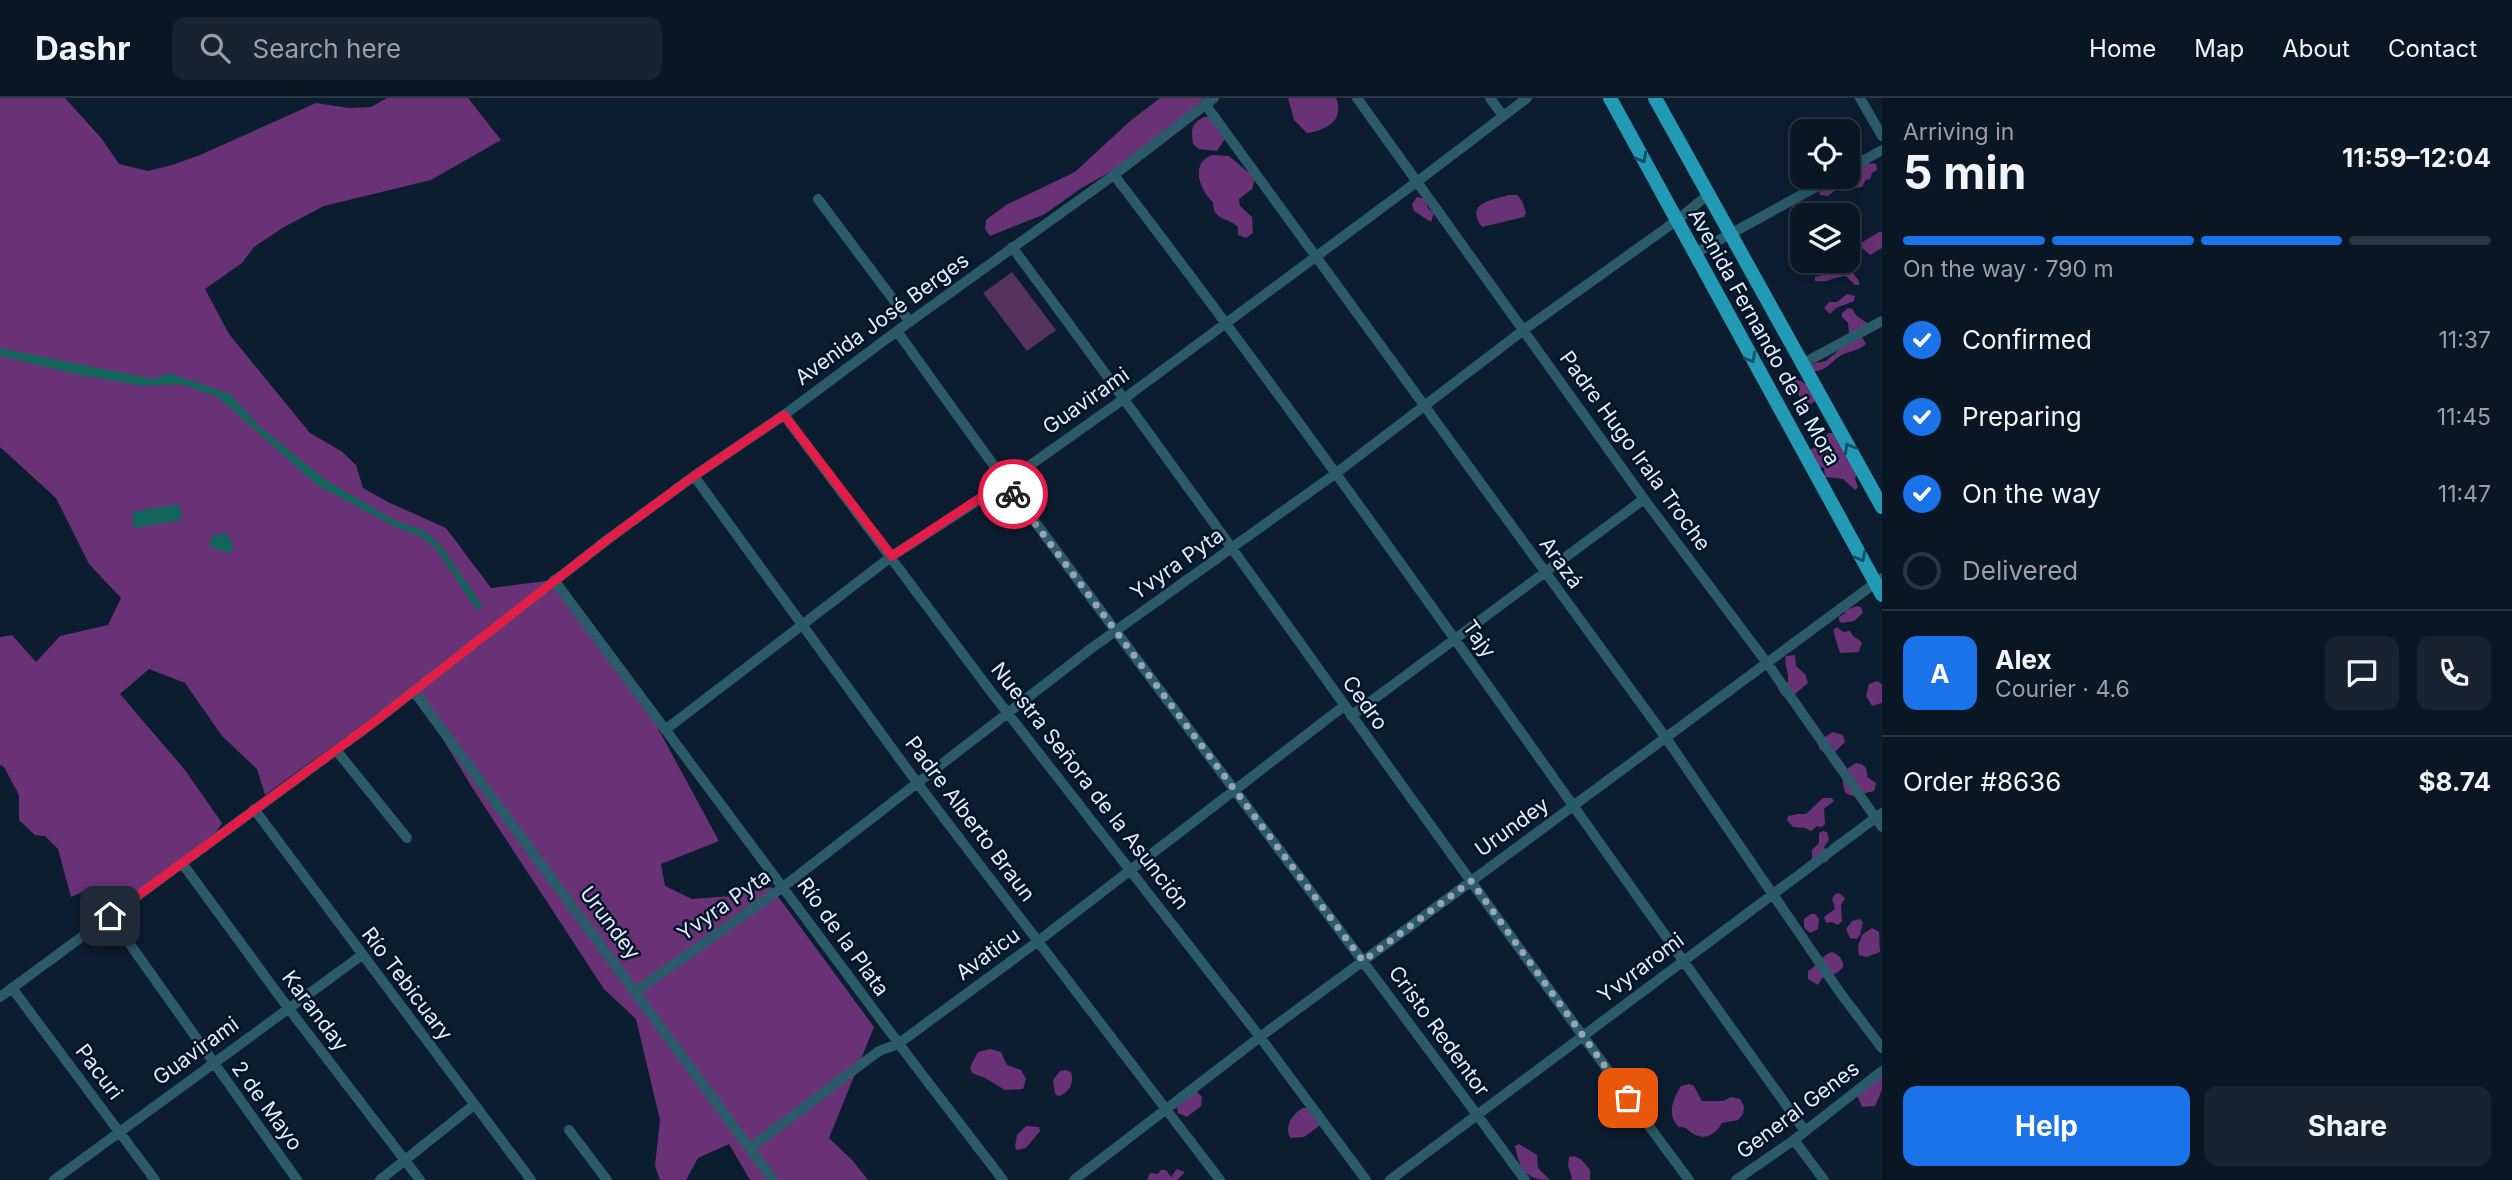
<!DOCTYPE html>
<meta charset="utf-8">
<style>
:root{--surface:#091624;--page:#172331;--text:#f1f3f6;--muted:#999fa6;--line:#293541;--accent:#1a73e8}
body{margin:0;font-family:Inter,sans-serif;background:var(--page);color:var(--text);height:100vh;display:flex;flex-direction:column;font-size:26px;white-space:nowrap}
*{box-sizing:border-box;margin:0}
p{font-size:23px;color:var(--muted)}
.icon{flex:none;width:38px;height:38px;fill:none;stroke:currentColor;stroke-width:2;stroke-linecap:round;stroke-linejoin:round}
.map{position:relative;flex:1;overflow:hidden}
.side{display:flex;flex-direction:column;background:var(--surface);width:630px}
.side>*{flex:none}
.fabs{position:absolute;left:1790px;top:21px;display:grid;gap:14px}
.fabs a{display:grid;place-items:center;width:70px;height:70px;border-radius:14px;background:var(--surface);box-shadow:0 4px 18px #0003,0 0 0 2px var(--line);font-size:35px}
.pin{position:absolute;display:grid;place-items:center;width:60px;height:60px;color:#fff;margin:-30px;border-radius:14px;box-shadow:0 4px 10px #0006}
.courier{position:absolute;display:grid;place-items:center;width:70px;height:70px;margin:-35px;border:5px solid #e11d48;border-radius:50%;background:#fff;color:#222;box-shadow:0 2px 9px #0007}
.headline em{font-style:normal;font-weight:700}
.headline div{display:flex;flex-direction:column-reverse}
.headline{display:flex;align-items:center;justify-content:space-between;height:119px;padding:0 21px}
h1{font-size:46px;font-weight:700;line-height:52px}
.bar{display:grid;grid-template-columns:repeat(4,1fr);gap:10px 7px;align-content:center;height:84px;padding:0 21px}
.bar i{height:9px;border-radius:5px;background:var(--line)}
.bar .active{background:var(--accent)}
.bar p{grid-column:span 4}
.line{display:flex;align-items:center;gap:18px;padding:0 21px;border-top:2px solid var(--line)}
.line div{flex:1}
.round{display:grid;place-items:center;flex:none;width:74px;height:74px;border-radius:14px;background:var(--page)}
ol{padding:0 21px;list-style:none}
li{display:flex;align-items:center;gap:21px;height:77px}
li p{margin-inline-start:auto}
li .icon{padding:7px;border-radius:50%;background:var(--accent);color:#fff;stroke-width:4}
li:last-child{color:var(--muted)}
li i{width:38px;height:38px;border:4px solid var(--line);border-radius:50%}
.cta{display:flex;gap:14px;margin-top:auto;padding:14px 21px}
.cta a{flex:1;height:80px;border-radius:14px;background:var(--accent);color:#fff;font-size:28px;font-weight:700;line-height:80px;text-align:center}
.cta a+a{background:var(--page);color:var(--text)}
header{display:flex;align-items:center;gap:42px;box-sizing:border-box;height:98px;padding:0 35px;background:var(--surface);border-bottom:2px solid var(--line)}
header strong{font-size:33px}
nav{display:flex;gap:38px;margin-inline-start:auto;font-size:24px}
.search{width:490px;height:63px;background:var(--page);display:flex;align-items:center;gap:18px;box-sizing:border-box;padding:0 24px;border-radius:14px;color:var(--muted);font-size:26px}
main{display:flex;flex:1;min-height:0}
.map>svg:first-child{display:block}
.green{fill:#56325e}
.forest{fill:#693176}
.water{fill:#13645a}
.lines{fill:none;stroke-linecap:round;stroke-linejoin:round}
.minor{stroke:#2b5b68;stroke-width:10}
.major{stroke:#239ab5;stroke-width:14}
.oneway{stroke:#125066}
.done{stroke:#96a4b3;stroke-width:7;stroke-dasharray:0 12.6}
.route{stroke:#e11d48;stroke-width:9}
.labels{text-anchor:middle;stroke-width:5;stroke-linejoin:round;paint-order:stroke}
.street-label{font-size:21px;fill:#e0ecfa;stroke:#041426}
</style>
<header>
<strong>Dashr</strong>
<div class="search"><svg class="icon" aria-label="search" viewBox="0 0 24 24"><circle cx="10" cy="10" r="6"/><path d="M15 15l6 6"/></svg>Search here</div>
<nav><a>Home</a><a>Map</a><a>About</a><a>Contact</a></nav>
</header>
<main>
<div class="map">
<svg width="1882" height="1082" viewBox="0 0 1882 1082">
<rect width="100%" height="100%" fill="#0c1d30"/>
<path class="green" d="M1012 174 1056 232 1027 253 983 195Z"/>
<path class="forest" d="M0 0H65L102 41 119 66 148 73 172 67 200 57 316 5 349 10 371 9 387 0H468L501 42 431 82 324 108 284 129 254 149 242 165 205 191 229 236 310 335 341 353 356 367 363 390 388 404 446 430 491 490 554 482 641 599 719 743 661 766 665 788 692 801 731 798 771 789 874 929 829 1040 853 1063 868 1082H750L729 1046 698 1060 686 1082H660L655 1068 660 1022 636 921 604 891 473 691 413 592H410L265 697 257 671 222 638 185 585 149 571 120 596 185 672 222 725 216 734 98 828 87 816 97 797 87 792 71 799 58 751 45 738 35 737 19 722V697L4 669 0 667V539L12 537 36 564 60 538 108 527 121 500 89 466 56 400 0 349Z
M1160 0H1206L1122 67 1080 91 1045 116 990 138 985 131 986 122 1006 107 1075 74 1129 24Z
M1288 0H1336C1345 23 1326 32 1307 35L1294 22Z
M1204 19H1212L1226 39 1217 53 1199 51 1193 46C1191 32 1191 25 1204 19Z
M1212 57 1229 58 1255 80 1252 91 1239 101 1240 108 1252 119 1253 135 1246 140 1238 137V129C1228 119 1213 123 1213 104 1199 92 1190 65 1212 57Z
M1868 65 1876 66 1877 72 1872 75 1870 81 1866 82 1862 89 1850 90 1845 85 1828 98 1820 97 1819 90 1837 79H1848V74Z
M1508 97H1517L1522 103 1526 115 1524 119 1482 129C1464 105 1493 102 1508 97Z
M1417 99 1425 101 1428 110 1434 115 1431 124 1414 113 1412 106Z
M1879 134H1882V150L1870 157 1861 149V145Z
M1833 170 1839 175 1845 170H1849L1859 183V187H1855L1846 178C1834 179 1827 185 1815 183V179L1822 177Z
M1847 196 1855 198 1854 203 1836 210 1830 216 1824 210 1829 204H1837Z
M1848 210 1852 211 1857 218 1867 225V229L1849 236 1848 225 1842 219V215Z
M1862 239 1866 246C1858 253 1849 253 1840 258 1829 265 1825 275 1811 273V266L1826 263 1847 245Z
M1791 281C1806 282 1811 290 1817 302L1811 306 1802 303 1798 296 1788 288V284Z
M1828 335H1840L1859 369 1855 381 1858 389 1855 392 1843 381 1825 379 1824 370 1816 368 1809 355 1811 351 1822 346Z
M1857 508 1861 509 1863 515 1854 523 1842 525 1839 523V519L1844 516 1846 512Z
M1837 529 1843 534 1850 533 1853 538 1862 544 1859 554 1840 555 1833 532Z
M1795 557 1796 568 1805 576 1808 585 1795 596 1783 598 1778 591 1779 587 1787 586C1791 576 1783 568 1786 558Z
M1877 583 1882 586V605L1872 608 1866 598 1869 586Z
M1833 634 1843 637 1845 644 1836 653 1826 655 1820 652 1817 644Z
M1856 665C1865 666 1868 671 1867 679L1876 685 1874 693 1853 698 1845 695C1841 676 1840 675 1856 665Z
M1823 700H1832L1834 703 1824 711 1825 726 1822 729 1817 728 1811 733 1805 730 1793 729 1787 722 1788 718 1798 716H1806Z
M1823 733 1827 734 1829 742 1824 749 1828 756V763L1822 765 1812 763V752L1819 745V735Z
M1839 795 1845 800 1841 807 1842 823 1838 827 1832 824 1826 825 1824 819 1835 811 1832 801 1835 796Z
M1811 816H1815L1819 821 1818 831 1810 835 1804 829V821Z
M1860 821 1863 824 1860 837 1857 841 1850 840 1846 831 1852 823Z
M1872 830 1879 834 1880 854 1867 859 1859 857 1858 848 1862 837Z
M1832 854C1838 856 1844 862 1843 869L1837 875 1822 880 1818 887 1808 881V873C1819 867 1822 856 1832 854Z
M990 951 1001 954 1007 967 1021 972 1026 981 1023 991 1005 992 985 980 972 975 970 969 978 954Z
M1882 971V992L1875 1008 1862 1009 1857 997Z
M1066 972 1071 974C1075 984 1069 995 1059 998L1055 996 1053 982 1060 973Z
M1689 986 1694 988 1702 1003H1723L1731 999 1740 1001 1744 1008 1743 1016 1738 1022 1722 1025C1714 1040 1699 1044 1686 1030L1679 1029C1666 1017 1673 1001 1681 988Z
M1196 993 1202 999 1201 1008 1187 1019 1178 1015 1177 1009Z
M1303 1010H1307L1323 1025 1304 1039 1290 1040C1284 1028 1293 1015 1303 1010Z
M1026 1028 1039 1029 1040 1033 1026 1050 1017 1052 1015 1048 1017 1037Z
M1519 1046 1537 1057 1538 1070 1550 1082C1525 1082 1520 1072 1515 1048Z
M1574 1058 1582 1062 1590 1072V1082H1571L1572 1079 1568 1068 1569 1059Z
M1177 1071 1185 1074 1177 1082H1147L1150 1075 1158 1076 1161 1072H1166L1171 1079Z"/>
<path class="water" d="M0 250 153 281 169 275 230 296 258 327 324 381 396 423 425 433 442 449 483 509 476 511 437 452 422 439 396 429 317 387 218 299 181 286 145 288 85 278 0 258Z
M179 406 182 422 134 430 132 414Z
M225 435 232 443 233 451 229 455 210 449V442L214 437Z"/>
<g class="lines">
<path class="minor" d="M1357 0 1644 401 1767 565 1882 729
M1490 0 1503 18
M1860 0 1882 38
M1205 6 1666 640 1841 896 1882 950
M1848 71 1882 52
M1114 77C1353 389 1575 714 1805 1033
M818 101 910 224
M1012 149C1242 457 1459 774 1689 1082
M1694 156 1834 79
M897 233C1101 520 1317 798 1525 1082
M1802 266 1882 223
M784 317 992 595 1260 939 1366 1082
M694 378 918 686 1220 1082
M554 482 914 966 1003 1082
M413 592 773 1082
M1351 618 1644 401
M665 632 892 458 1005 385 1125 300 1418 83 1527 0
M336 652 407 740
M254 711 531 1082
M182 765 289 911 420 1082
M110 818 297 1082
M12 890 155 1082
M636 893 783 789 1093 549 1335 376 1525 231 1676 123 1709 96
M0 899 374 624 607 442 694 378 784 317 897 233 1114 77 1214 0
M569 1032 607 1082
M1794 1042 1824 1082
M750 1050 879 953 898 946 1037 844 1344 608
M54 1082 362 857
M380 1082 474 1007
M1074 1082 1260 939 1882 480
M1390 1082 1882 715
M1736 1082 1794 1042 1882 973"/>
<path class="major" d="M1610 0 1882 497
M1655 0 1882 409"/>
</g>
<defs><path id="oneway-chevron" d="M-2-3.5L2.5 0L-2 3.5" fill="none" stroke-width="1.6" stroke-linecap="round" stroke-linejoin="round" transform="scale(1.75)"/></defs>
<g class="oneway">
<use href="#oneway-chevron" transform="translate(1642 60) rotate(62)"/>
<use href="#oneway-chevron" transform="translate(1751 260) rotate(61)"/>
<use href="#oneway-chevron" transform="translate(1849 350) rotate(-119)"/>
<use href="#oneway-chevron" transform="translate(1861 459) rotate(61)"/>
</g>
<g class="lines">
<path class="done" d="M1013 396 1363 863 1471 783 1628 1000"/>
<path class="route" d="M110 818 374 624 607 442 694 378 784 317 892 458 1004 384 1013 396"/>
</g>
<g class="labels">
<g class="street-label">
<text transform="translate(882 221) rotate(-36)" y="7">Avenida José Berges</text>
<text transform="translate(1764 239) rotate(61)" y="7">Avenida Fernando de la Mora</text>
<text transform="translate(1086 303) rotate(-35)" y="7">Guavirami</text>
<text transform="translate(1635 353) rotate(54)" y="7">Padre Hugo Irala Troche</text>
<text transform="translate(1561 465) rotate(54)" y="7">Arazá</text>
<text transform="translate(1177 466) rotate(-35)" y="7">Yvyra Pyta</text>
<text transform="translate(1479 541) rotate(54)" y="7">Tajy</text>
<text transform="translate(1365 605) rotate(54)" y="7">Cedro</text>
<text transform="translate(1090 688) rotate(52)" y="7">Nuestra Señora de la Asunción</text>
<text transform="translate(970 721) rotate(53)" y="7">Padre Alberto Braun</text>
<text transform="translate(1512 729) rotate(-36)" y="7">Urundey</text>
<text transform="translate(724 807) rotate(-35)" y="7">Yvyra Pyta</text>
<text transform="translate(610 825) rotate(53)" y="7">Urundey</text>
<text transform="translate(843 839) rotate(54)" y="7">Río de la Plata</text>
<text transform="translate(988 856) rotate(-36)" y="7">Avaticu</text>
<text transform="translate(1641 870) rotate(-37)" y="7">Yvyraromi</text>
<text transform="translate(407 886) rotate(53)" y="7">Río Tebicuary</text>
<text transform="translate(315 913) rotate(53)" y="7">Karanday</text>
<text transform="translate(1439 933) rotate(54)" y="7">Cristo Redentor</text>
<text transform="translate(196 953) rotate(-36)" y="7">Guavirami</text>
<text transform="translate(99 974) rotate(53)" y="7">Pacuri</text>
<text transform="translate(267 1008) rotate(54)" y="7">2 de Mayo</text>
<text transform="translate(1798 1012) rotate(-37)" y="7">General Genes</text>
</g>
</g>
</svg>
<div class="fabs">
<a><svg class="icon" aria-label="locate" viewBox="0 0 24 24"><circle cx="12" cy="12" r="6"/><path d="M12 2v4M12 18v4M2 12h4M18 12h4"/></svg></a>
<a><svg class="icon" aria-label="layers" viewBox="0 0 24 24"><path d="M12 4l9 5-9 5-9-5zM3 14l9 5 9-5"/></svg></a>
</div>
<div class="pin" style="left:1628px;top:1000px;background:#ea580c"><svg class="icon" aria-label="bag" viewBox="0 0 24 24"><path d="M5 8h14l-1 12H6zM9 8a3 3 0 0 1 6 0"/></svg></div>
<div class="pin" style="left:110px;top:818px;background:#1f2937"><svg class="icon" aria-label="home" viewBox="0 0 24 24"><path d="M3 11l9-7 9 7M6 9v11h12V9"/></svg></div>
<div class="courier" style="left:1013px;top:396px"><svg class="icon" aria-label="bike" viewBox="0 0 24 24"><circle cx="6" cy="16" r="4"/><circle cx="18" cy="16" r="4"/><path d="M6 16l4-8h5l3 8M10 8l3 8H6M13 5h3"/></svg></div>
</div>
<section class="side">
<div class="headline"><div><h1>5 min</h1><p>Arriving in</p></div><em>11:59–12:04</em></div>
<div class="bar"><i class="active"></i><i class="active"></i><i class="active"></i><i></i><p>On the way · 790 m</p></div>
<ol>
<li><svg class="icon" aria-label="check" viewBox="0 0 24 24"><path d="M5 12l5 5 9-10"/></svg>Confirmed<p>11:37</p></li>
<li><svg class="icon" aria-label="check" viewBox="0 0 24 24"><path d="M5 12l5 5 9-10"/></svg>Preparing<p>11:45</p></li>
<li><svg class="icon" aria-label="check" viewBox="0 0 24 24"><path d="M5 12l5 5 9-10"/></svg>On the way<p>11:47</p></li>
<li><i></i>Delivered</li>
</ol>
<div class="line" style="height:126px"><b class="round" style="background:var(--accent);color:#fff">A</b><div><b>Alex</b><p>Courier · 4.6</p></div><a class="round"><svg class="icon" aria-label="chat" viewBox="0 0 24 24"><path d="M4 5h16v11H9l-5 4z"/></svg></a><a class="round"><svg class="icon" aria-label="phone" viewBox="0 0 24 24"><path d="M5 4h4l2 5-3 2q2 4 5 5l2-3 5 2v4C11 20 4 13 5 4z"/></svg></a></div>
<div class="line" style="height:91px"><div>Order #8636</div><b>$8.74</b></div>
<div class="cta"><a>Help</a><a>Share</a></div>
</section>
</main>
